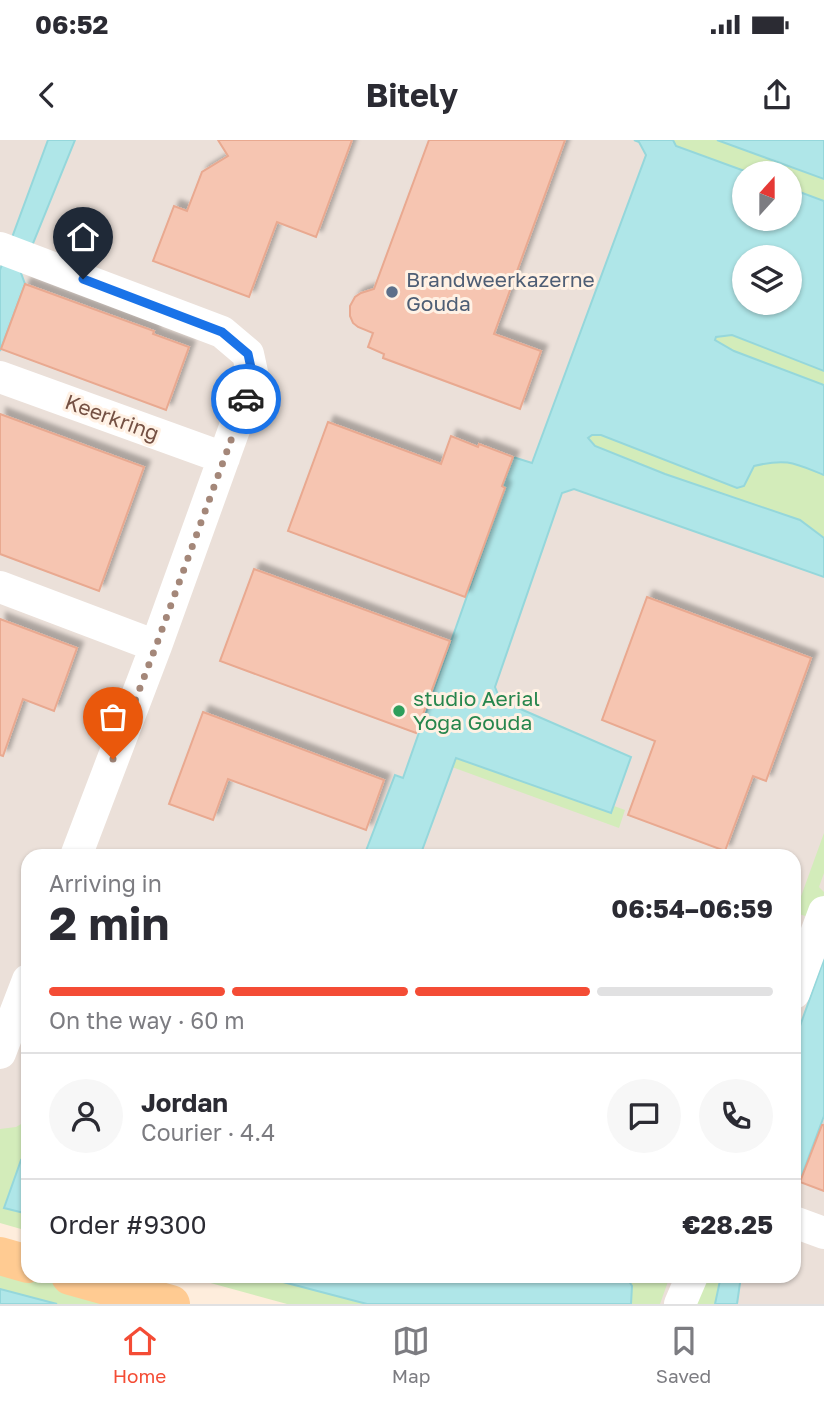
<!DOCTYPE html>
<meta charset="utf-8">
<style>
:root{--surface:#fff;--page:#f7f7f7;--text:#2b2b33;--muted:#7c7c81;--line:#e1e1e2;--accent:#f44c35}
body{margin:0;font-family:"Golos Text",sans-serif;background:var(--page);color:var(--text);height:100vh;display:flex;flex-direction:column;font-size:26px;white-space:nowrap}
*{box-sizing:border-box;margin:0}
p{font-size:23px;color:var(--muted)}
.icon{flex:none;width:38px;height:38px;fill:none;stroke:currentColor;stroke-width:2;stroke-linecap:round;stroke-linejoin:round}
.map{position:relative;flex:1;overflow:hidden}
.panel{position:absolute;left:21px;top:709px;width:780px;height:434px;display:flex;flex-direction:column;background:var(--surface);border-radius:21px;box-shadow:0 2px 5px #0004}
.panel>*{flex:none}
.needle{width:46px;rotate:21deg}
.buttons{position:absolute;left:732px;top:21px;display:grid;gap:14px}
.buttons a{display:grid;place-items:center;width:70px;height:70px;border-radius:50%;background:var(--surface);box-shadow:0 2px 5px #0004;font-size:35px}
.pin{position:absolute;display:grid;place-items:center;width:60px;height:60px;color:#fff;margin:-72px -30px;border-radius:50% 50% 50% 0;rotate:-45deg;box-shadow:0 0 7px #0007}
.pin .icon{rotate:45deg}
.courier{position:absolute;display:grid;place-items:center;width:70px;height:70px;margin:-35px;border:5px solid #1a73e8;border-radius:50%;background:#fff;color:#222;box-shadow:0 2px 9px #0007}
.overview em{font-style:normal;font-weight:700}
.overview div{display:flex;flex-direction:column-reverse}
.overview{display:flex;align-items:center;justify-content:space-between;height:119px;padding:0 28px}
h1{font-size:46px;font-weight:700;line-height:52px}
.bar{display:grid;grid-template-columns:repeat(4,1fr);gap:10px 7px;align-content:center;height:84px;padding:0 28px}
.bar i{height:9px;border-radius:5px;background:var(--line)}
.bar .selected{background:var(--accent)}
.bar p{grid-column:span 4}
.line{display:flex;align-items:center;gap:18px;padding:0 28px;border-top:2px solid var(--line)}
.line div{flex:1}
.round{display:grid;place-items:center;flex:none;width:74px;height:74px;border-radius:37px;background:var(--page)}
.status{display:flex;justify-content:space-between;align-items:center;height:49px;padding:0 35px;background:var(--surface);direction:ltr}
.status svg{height:19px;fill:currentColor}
header{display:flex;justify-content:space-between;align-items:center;height:91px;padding:0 28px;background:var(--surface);font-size:32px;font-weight:700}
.tabs{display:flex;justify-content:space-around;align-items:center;height:98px;border-top:2px solid var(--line);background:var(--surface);font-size:19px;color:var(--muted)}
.tabs a{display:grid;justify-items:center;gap:4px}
.tabs .selected{color:var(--accent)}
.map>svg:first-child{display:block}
.industrial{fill:#ebe0d9;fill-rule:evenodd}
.green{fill:#d3ecba}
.water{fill:#afe6e8;stroke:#95d7db;stroke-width:2;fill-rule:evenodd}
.building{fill:#f6c5b1;stroke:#e9a990;stroke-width:2;filter:url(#shadow)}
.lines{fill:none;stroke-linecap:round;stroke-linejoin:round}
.minor{stroke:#fff;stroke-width:32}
.major{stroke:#ffcb92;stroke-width:38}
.done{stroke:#a48779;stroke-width:7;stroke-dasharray:0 12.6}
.route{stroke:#1a73e8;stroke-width:9}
.service-dot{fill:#5c6f8a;stroke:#fff1e4;stroke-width:2.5}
.leisure-dot{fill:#2e9e5b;stroke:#fff1e4;stroke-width:2.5}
.labels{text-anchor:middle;stroke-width:6;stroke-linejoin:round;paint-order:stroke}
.service-label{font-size:21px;fill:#4e5e75;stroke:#fff1e4;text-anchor:start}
.street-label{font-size:21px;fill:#745043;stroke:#fff1e4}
.leisure-label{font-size:21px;fill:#27864d;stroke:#fff1e4;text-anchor:start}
</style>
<div class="status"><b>06:52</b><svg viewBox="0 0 49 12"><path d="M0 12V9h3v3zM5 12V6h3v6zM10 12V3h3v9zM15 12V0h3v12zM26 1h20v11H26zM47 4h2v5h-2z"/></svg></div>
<header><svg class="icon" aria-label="back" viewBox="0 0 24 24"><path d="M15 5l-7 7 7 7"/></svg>Bitely<svg class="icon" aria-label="share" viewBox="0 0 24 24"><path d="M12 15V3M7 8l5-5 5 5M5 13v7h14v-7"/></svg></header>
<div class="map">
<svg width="824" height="1164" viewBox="0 0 824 1164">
<defs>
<filter id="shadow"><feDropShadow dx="6" dy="-6" stdDeviation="2" flood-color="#0004"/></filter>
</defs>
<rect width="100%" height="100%" fill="#feeddc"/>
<path class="industrial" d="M0 0H48L0 130Z
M75 0H634L639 2 717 0 824 39V1164H367L260 1136H794V716H28V1074L0 1065V211L25 144 21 133ZM744 33H789V79H744ZM744 117H789V163H744Z"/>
<path class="green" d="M673 0H717L824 39V61L789 48V33H750L676 6Z
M722 195H731L824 231V245L734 211 715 201V197Z
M592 295H601L737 348 744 346 754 326C788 317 793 323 824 335V398L800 380 665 334 595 306 587 298Z
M456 618 611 673 614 666 625 670 619 688 452 627Z
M824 693V733L819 747 824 752C824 764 818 771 809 777L795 773Z
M28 980V1023L22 1021 4 1067 28 1074V1091L0 1083V989L16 987Z
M0 1126 138 1164H57L0 1149Z
M185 1136H260L367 1164H287Z
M626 1136H670L660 1164H631L632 1146Z
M701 1136H721L715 1164H691Z"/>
<path class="water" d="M48 0H75L21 133 25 144 0 211V130Z
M634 0H673L676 6 750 33H744V79H789V48L824 61V231L732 195 716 197 715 200 734 211 824 245V335C794 323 787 318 754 326L744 346 737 348 601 295H592L588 298 595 306 665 334 800 380 824 398V437L574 349 562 353 495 547 499 557 516 567 631 617 611 673 456 618 420 716H364L395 635 403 638 505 348 502 346 513 317 532 323 646 15 639 2ZM744 117H789V163H744Z
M717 0H824V39Z
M824 819V976L795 1054V900Z
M21 1020 28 1023V1074L4 1068Z
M260 1136H626L632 1146 631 1164H367Z
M721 1136H742L740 1143 737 1164H715Z
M0 1149 57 1164H0Z"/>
<path class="building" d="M218 0H352L316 97 277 82 249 157 153 121 174 66 187 71 202 32 228 16Z
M429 0H565L494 194 541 211 520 269 383 218 384 214 368 207 373 193 358 187 353 183 350 176V166L355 157 361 153 374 149Z
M25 144 154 191 153 194 189 207 166 270 1 209Z
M0 274 144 327 99 451 0 414Z
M328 282 441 324 451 296 478 307 479 304 513 317 502 346 505 348 465 457 288 391Z
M254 429 450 501 416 593 220 521Z
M647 457 811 518 766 641 753 636 725 711 628 675 655 601 602 580Z
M0 479 77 508 54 571 23 559 3 616 0 615Z
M203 572 384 640 366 690 228 639 213 680 169 664Z
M822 985H824V1051L800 1042Z"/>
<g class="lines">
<path class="minor" d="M0 108 222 192 248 214 253 237 156 506 76 716
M0 237 224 318
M0 447 156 506
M794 853 824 772
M0 913 28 840
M794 1082 824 1093
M680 1164 692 1136"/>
<path class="major" d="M0 1116 28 1124
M70 1136 171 1164"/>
</g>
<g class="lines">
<path class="done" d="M113 619 156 506 246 259"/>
<path class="route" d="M83 139 222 192 248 214 253 237 246 259"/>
</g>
<circle class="service-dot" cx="392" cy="152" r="7"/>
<circle class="leisure-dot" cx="399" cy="571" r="7"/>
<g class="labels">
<g class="service-label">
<text x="406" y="147">Brandweerkazerne<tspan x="406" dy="24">Gouda</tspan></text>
</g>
<g class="street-label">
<text transform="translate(112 278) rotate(20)" y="7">Keerkring</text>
</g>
<g class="leisure-label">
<text x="413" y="566">studio Aerial<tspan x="413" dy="24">Yoga Gouda</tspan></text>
</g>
</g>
</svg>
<div class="buttons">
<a><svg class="needle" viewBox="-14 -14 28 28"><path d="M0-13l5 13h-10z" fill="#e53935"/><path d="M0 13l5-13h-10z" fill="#7c7c81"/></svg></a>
<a><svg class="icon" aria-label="layers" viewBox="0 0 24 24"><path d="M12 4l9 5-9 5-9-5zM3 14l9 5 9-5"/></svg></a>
</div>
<div class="pin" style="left:113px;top:619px;background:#ea580c"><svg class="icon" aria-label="bag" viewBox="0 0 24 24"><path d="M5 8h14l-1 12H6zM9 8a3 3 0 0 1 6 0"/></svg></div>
<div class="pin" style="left:83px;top:139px;background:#1f2937"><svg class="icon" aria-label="home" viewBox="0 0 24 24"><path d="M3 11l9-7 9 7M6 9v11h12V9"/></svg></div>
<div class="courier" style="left:246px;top:259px"><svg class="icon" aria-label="car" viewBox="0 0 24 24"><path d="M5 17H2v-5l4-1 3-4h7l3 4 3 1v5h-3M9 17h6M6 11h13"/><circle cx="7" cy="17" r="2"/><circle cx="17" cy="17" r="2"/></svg></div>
<section class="panel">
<div class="overview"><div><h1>2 min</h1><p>Arriving in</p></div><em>06:54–06:59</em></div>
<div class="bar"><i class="selected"></i><i class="selected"></i><i class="selected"></i><i></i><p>On the way · 60 m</p></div>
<div class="line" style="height:126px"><a class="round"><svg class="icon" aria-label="person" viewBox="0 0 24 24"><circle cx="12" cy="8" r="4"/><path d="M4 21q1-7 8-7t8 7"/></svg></a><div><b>Jordan</b><p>Courier · 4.4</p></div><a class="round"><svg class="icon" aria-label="chat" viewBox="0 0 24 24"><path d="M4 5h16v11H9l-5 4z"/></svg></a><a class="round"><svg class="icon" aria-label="phone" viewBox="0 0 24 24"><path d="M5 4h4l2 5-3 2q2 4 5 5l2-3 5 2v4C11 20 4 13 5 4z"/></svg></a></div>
<div class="line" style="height:91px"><div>Order #9300</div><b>€28.25</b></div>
</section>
</div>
<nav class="tabs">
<a class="selected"><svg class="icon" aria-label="home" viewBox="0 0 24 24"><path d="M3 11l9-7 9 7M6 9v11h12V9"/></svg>Home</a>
<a><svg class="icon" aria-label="map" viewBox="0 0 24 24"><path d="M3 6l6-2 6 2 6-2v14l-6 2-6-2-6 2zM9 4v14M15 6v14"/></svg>Map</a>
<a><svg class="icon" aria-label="saved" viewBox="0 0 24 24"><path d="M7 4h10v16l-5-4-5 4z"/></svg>Saved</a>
</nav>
